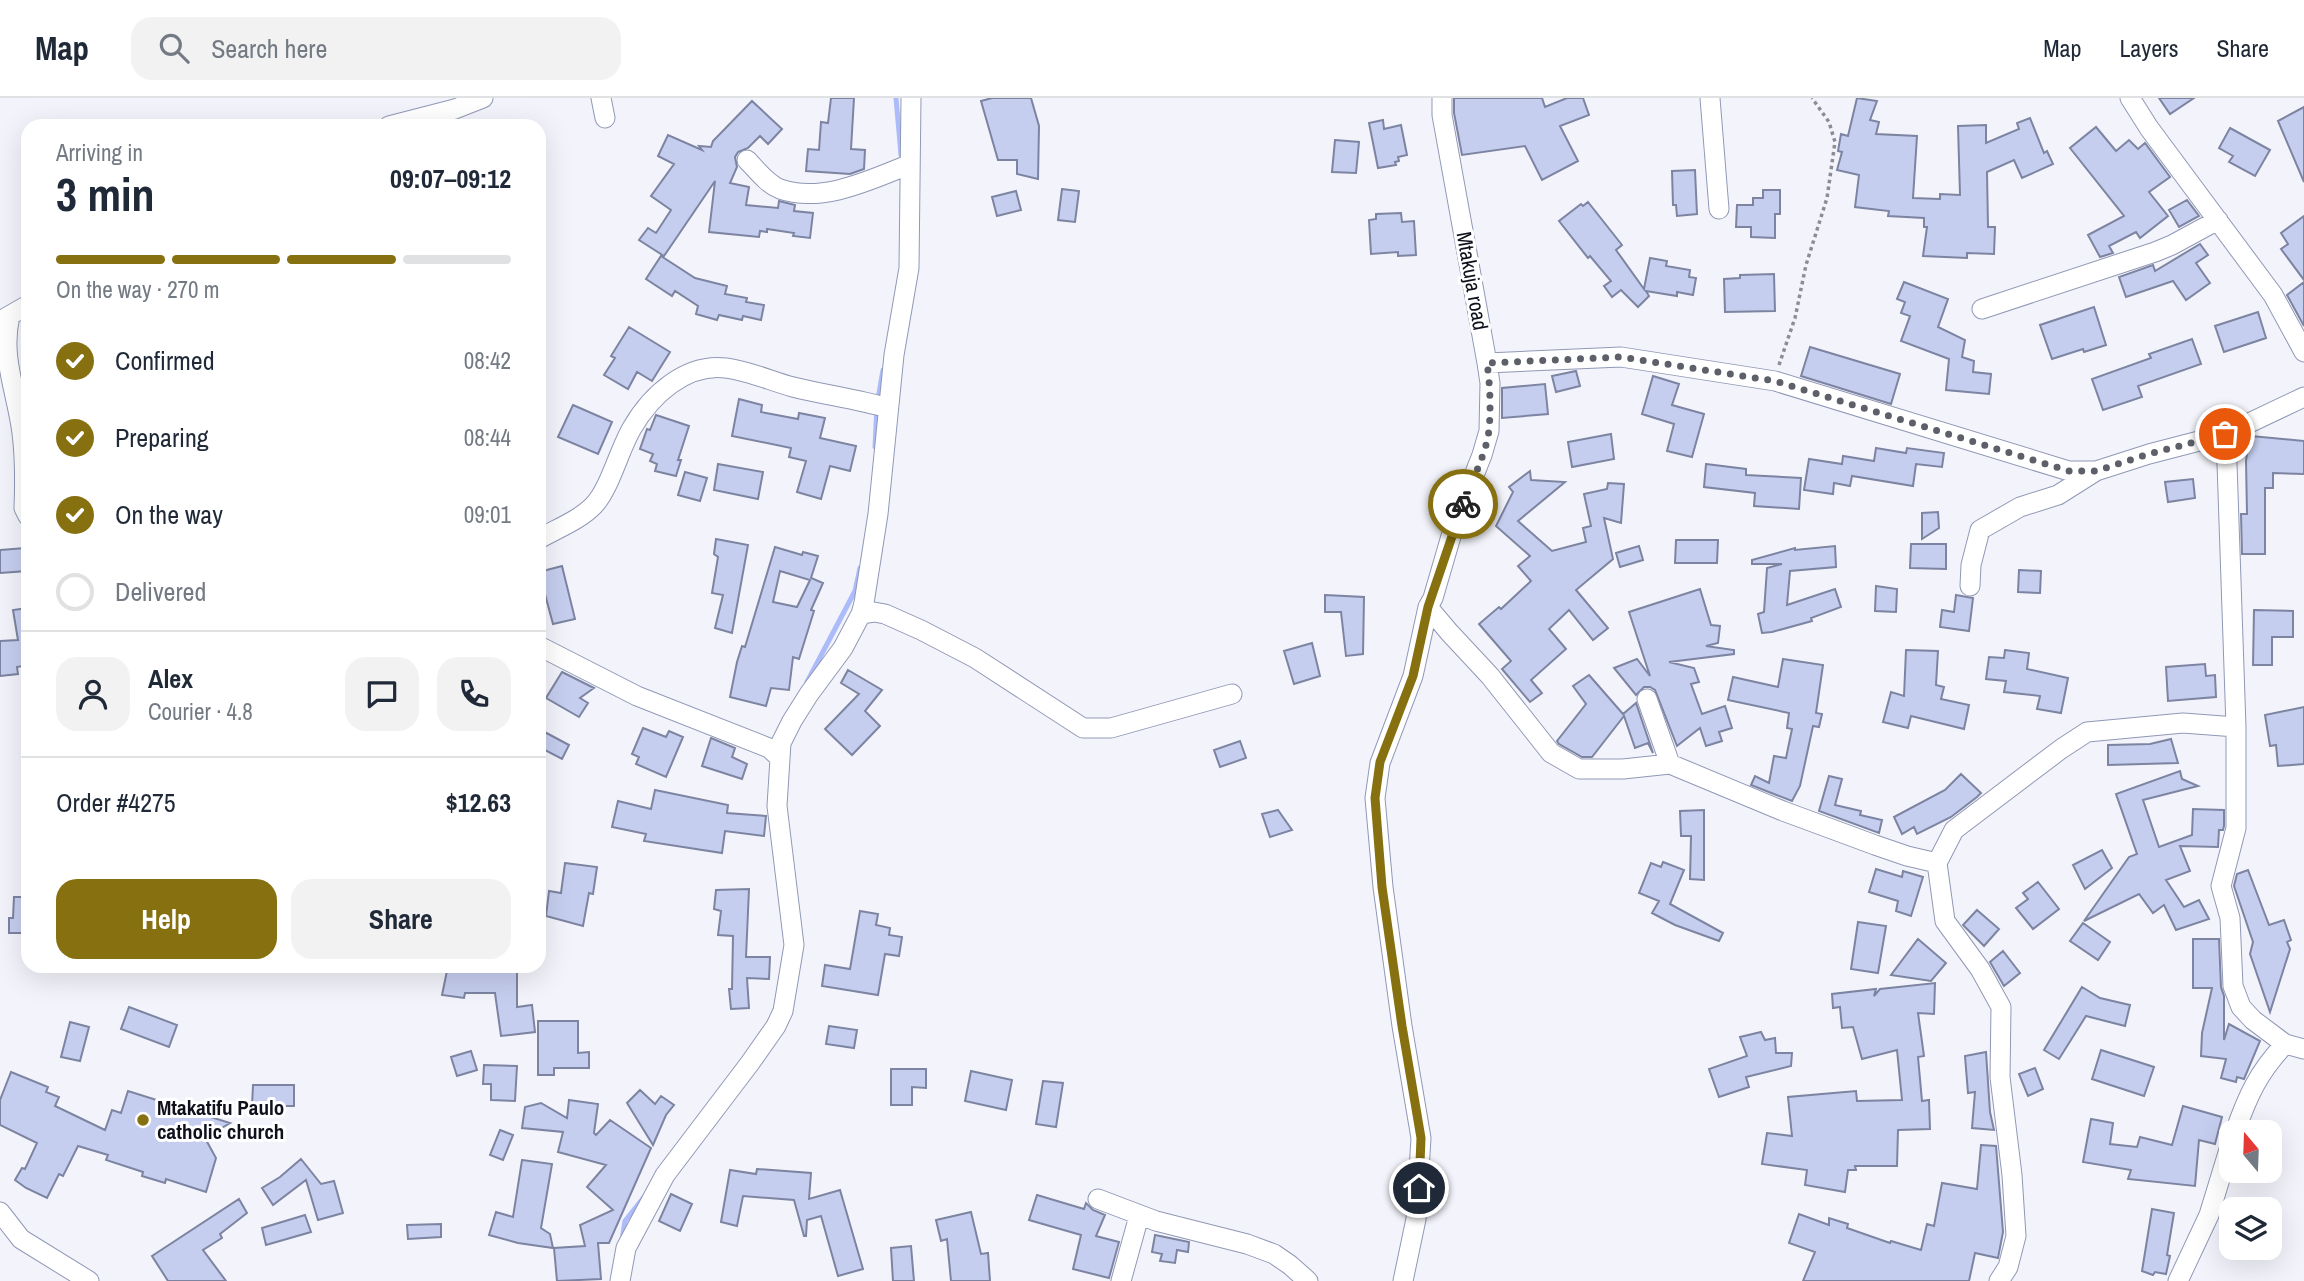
<!DOCTYPE html>
<meta charset="utf-8">
<style>
:root{--surface:#fff;--page:#f2f2f3;--text:#1f2937;--muted:#747a83;--line:#e0e1e3;--accent:#867010}
body{margin:0;font-family:"Archivo Narrow",sans-serif;background:var(--page);color:var(--text);height:100vh;display:flex;flex-direction:column;font-size:26px;white-space:nowrap}
*{box-sizing:border-box;margin:0}
p{font-size:23px;color:var(--muted)}
.icon{flex:none;width:38px;height:38px;fill:none;stroke:currentColor;stroke-width:2;stroke-linecap:round;stroke-linejoin:round}
.map{position:relative;flex:1;overflow:hidden}
.drawer{position:absolute;left:21px;top:21px;width:525px;height:854px;display:flex;flex-direction:column;background:var(--surface);border-radius:21px;box-shadow:0 7px 28px #0002}
.drawer>*{flex:none}
.needle{width:46px;rotate:341deg}
.tools{position:absolute;left:2219px;top:1022px;display:grid;gap:14px}
.tools a{display:grid;place-items:center;width:63px;height:63px;border-radius:14px;background:var(--surface);box-shadow:0 7px 28px #0002;font-size:35px}
.pin{position:absolute;display:grid;place-items:center;width:60px;height:60px;color:#fff;margin:-30px;border:4px solid #fff;border-radius:50%;box-shadow:0 2px 7px #0007}
.courier{position:absolute;display:grid;place-items:center;width:70px;height:70px;margin:-35px;border:5px solid #867010;border-radius:50%;background:#fff;color:#222;box-shadow:0 2px 9px #0007}
.overview em{font-style:normal;font-weight:700}
.overview div{display:flex;flex-direction:column-reverse}
.overview{display:flex;align-items:center;justify-content:space-between;height:119px;padding:0 35px}
h1{font-size:46px;font-weight:700;line-height:52px}
.bar{display:grid;grid-template-columns:repeat(4,1fr);gap:10px 7px;align-content:center;height:84px;padding:0 35px}
.bar i{height:9px;border-radius:5px;background:var(--line)}
.bar .selected{background:var(--accent)}
.bar p{grid-column:span 4}
.line{display:flex;align-items:center;gap:18px;padding:0 35px;border-top:2px solid var(--line)}
.line div{flex:1}
.round{display:grid;place-items:center;flex:none;width:74px;height:74px;border-radius:21px;background:var(--page)}
ol{padding:0 35px;list-style:none}
li{display:flex;align-items:center;gap:21px;height:77px}
li p{margin-inline-start:auto}
li .icon{padding:7px;border-radius:50%;background:var(--accent);color:#fff;stroke-width:4}
li:last-child{color:var(--muted)}
li i{width:38px;height:38px;border:4px solid var(--line);border-radius:50%}
.cta{display:flex;gap:14px;margin-top:auto;padding:14px 35px}
.cta a{flex:1;height:80px;border-radius:21px;background:var(--accent);color:#fff;font-size:28px;font-weight:700;line-height:80px;text-align:center}
.cta a+a{background:var(--page);color:var(--text)}
header{display:flex;align-items:center;gap:42px;box-sizing:border-box;height:98px;padding:0 35px;background:var(--surface);border-bottom:2px solid var(--line)}
header strong{font-size:33px}
nav{display:flex;gap:38px;margin-inline-start:auto;font-size:24px}
.search{width:490px;height:63px;background:var(--page);display:flex;align-items:center;gap:18px;box-sizing:border-box;padding:0 24px;border-radius:21px;color:var(--muted);font-size:26px}
.map>svg:first-child{display:block}
.lines{fill:none;stroke-linecap:round;stroke-linejoin:round}
.stream{stroke:#acbbfa;stroke-width:5}
.building{fill:#c6ceef;stroke:#7c84a1;stroke-width:2;fill-rule:evenodd}
.minor-casing{stroke:#9098b6;stroke-width:21}
.path{stroke:#8b8c95;stroke-width:3.5;stroke-dasharray:3.5 3.5;stroke-linecap:butt}
.minor{stroke:#fff;stroke-width:19}
.done{stroke:#5e6069;stroke-width:7;stroke-dasharray:0 12.6}
.route{stroke:#867010;stroke-width:9}
.poi-dot{fill:#867010;stroke:#fff;stroke-width:2.5}
.labels{text-anchor:middle;stroke-width:6;stroke-linejoin:round;paint-order:stroke}
.street-label{font-size:21px;fill:#0e101b;stroke:#fff}
.poi-label{font-size:21px;font-weight:bold;fill:#0e101b;stroke:#fff;text-anchor:start}
</style>
<header>
<strong>Map</strong>
<div class="search"><svg class="icon" aria-label="search" viewBox="0 0 24 24"><circle cx="10" cy="10" r="6"/><path d="M15 15l6 6"/></svg>Search here</div>
<nav><a>Map</a><a>Layers</a><a>Share</a></nav>
</header>
<div class="map">
<svg width="2304" height="1183" viewBox="0 0 2304 1183">
<rect width="100%" height="100%" fill="#f3f4fb"/>
<g class="lines">
<path class="stream" d="M896 0 901 57
M875 349 877 307 883 272
M807 584 855 493 860 470
M622 1142 625 1123 644 1099"/>
</g>
<path class="building" d="M831 0H854L851 51 865 52 864 71 850 76 806 73 808 51 819 52 821 24 828 25Z
M992 0H1031L1039 28 1038 81 1017 76V62H998L981 3Z
M1454 0H1542L1545 9 1567 0H1583L1589 17 1560 28 1578 63 1542 82 1525 48 1462 57 1454 15Z
M1857 0 1877 3 1870 22 1879 24 1876 36 1917 38 1913 100 1940 101V96L1960 97 1958 28 1986 27V45L2019 31 2017 25 2030 20 2044 55 2047 53 2053 66 2022 80 2014 62 1987 74 1988 129H1995L1994 156 1967 155V160L1923 158 1927 129H1924V120L1888 118 1889 113 1855 109 1859 77 1837 72 1842 54 1838 53 1841 36 1848 38Z
M2159 0H2194L2170 16Z
M752 3 782 31 768 46 760 38 748 50 738 54 735 59 737 69 730 85 749 89 746 107 778 110 779 103 795 107 794 113 813 115 810 140 793 138 794 135 767 131V134L760 133 759 139 709 134 715 83 664 158 639 142 648 130 656 135 671 112 651 98 674 66 658 58 668 37 702 52 699 48 711 49 713 43Z
M2304 9V84L2278 23Z
M1383 22 1384 31 1401 27 1407 57 1398 59 1399 63 1395 64 1396 67 1378 70 1369 25Z
M2096 29 2116 53 2129 42 2138 51 2145 45 2170 79 2149 94 2168 118 2140 140 2136 134 2109 148 2113 155 2100 159 2088 137 2124 118 2070 50Z
M2230 30 2270 52 2255 78 2229 64 2233 58 2219 50Z
M1335 42 1359 44 1356 75 1332 74Z
M1695 72 1697 116 1677 118 1676 107H1673L1672 73Z
M1062 91 1079 93 1075 124 1058 122Z
M1763 92H1780V116H1775V140L1751 139V129H1736L1737 107H1753V100H1763Z
M1016 93 1021 112 997 118 992 99Z
M2187 102 2199 118 2179 129 2169 112Z
M1588 104 1622 147 1616 152 1644 191 1650 160 1667 163 1666 168 1690 172 1689 179 1696 180 1693 197 1677 194V198L1646 193 1649 198 1638 209 1621 192 1612 199 1604 188 1611 183 1590 158 1588 160 1559 123 1581 106 1583 108Z
M1401 115 1402 124 1414 123 1416 157 1398 158V154L1371 156 1369 122 1376 121V116Z
M2304 118V182L2281 151 2288 146 2281 135Z
M2200 146 2208 157 2196 165 2210 185 2186 202 2173 183 2126 199 2119 179 2153 167 2155 173Z
M661 158 695 180 727 188 725 196 747 200 746 204 764 207 761 222 743 218 742 222 719 217 717 222 696 216 698 208 675 193 672 198 646 181Z
M1774 176 1775 213 1725 214 1724 181 1740 180V177Z
M1904 184 1948 201 1938 229 1965 242 1962 259 1974 263 1973 274 1991 276 1989 296 1946 292 1949 261 1901 243 1910 218 1901 215 1905 204 1897 201Z
M2304 184V228L2287 197Z
M2094 209 2106 247 2084 254 2083 251 2052 261 2040 227Z
M2258 214 2266 240 2224 254 2215 228Z
M629 229 670 254 652 283 637 274 628 291 604 277 615 260 611 258Z
M2192 241 2201 266 2138 288 2142 299 2103 312 2092 281 2151 260 2149 256Z
M1810 249 1900 276 1891 306 1801 278Z
M1576 273 1580 288 1556 294 1552 278Z
M1653 278 1679 286 1672 307 1704 316 1692 359 1667 353 1674 326 1642 316Z
M1545 286 1548 316 1502 320V290Z
M739 301 762 307 761 314 798 321 799 315 825 320 820 340 856 348 850 373 830 368 821 401 797 394 806 363 789 359 791 350 732 338Z
M573 307 612 324 598 356 558 339Z
M656 317 689 328 678 362H681L676 378 655 373 657 366 650 363 653 356 640 351 647 331 650 332Z
M1611 336 1614 361 1572 369 1568 344Z
M2251 338 2304 343V376L2273 375V390H2265V456H2242L2241 416H2247L2246 363 2249 339Z
M1876 350 1906 355 1907 350 1944 355 1942 369 1916 366 1913 388 1852 378 1850 388 1834 385 1833 396 1804 392 1809 361 1842 366 1843 358 1874 363Z
M718 366 763 374 758 401 714 392Z
M1706 366 1746 371V377L1801 380 1799 411 1754 408 1755 395 1704 389Z
M1530 373 1531 382 1565 384 1518 423 1552 453 1586 444 1583 430 1591 428 1584 396 1607 391 1608 385 1624 386 1621 425 1604 420 1613 461 1576 492 1608 530 1593 542 1569 512 1549 531 1566 551 1531 582 1542 595 1530 604 1502 571 1511 563 1479 526 1499 509 1501 511 1531 483 1518 468 1530 458 1496 428 1513 394 1509 389Z
M685 374 707 380 700 403 678 397Z
M2193 381 2195 400 2168 404 2165 384Z
M1938 414 1939 430 1922 441V415Z
M716 441 748 447 732 535 715 530 723 497 712 495 718 459 714 456Z
M1676 442H1718L1717 465H1675Z
M1911 446H1946V471L1910 470Z
M1639 448 1643 462 1620 469 1616 455Z
M1835 448 1836 469 1790 473 1787 507 1835 491 1841 509 1811 520 1812 523 1772 534 1762 535 1758 516 1764 514 1767 470 1782 466H1752V462L1795 450V452Z
M775 449 802 457 803 454 818 458 811 480 823 485 811 512 814 513 799 561 793 559 789 592 771 590 766 608 730 599 737 564 742 548 745 549ZM780 473 810 482 797 509 773 504Z
M25 450 27 473 0 475V452Z
M562 468 575 521 553 526 539 474Z
M2019 472 2041 473 2040 495 2018 494Z
M1876 488 1897 491 1896 514 1875 513Z
M1700 491 1711 527 1720 528 1718 545 1706 548 1734 552V556L1669 564 1694 570 1699 584 1691 586 1702 616 1725 608 1732 630 1719 634 1722 643 1706 648 1700 630 1677 648 1655 592 1650 589H1644L1636 597 1614 570 1637 561 1650 578 1629 514Z
M1325 497 1364 499 1363 556 1346 558 1341 514H1325Z
M1956 497 1973 500 1969 533 1940 529 1942 512 1954 514Z
M28 510V567L17 569 18 576 0 578V543L18 542 13 512Z
M2254 512 2293 513V539H2272V567H2253Z
M1312 545 1320 578 1294 586 1284 553Z
M1906 552 1938 553 1936 587 1944 589 1941 601 1969 607 1964 631 1911 618 1908 630 1883 624 1891 594 1904 598Z
M2005 552 2029 555 2027 571 2068 580 2061 615 2037 611 2040 598 2004 594 2006 583 1986 581 1989 559 2004 560Z
M1783 561 1823 567 1816 615 1822 616 1819 629 1813 628 1800 688 1792 703 1751 687 1755 678 1769 685 1774 658 1786 660 1792 631 1787 630 1789 615 1728 602 1733 579 1778 589Z
M2205 566 2206 578 2215 577 2216 599 2168 603 2166 569Z
M848 572 882 592 865 613 880 628 852 657 825 631 859 596 841 585Z
M562 574 594 590 580 600 588 605 579 619 546 600Z
M1589 577 1623 616 1636 605 1653 655 1648 645 1635 650 1624 618 1592 659H1582L1559 646 1557 643 1586 606 1573 588Z
M2304 609V666L2278 668 2276 647 2270 648 2265 617Z
M643 630 666 639 669 633 683 639 666 679 636 666 639 659 632 656Z
M539 631 569 647 562 661 539 649Z
M711 640 735 650 732 659 747 666 742 681 702 668Z
M2171 641 2178 665 2108 667V647L2150 646Z
M1240 643 1246 660 1220 669 1214 652Z
M2180 673 2182 681 2198 688 2143 702 2159 749 2192 737 2193 711 2224 712V728L2223 732H2219L2218 749 2180 748 2190 773 2166 782 2184 809 2199 802 2209 821 2176 832 2164 807 2153 815 2139 796 2084 823 2129 759 2137 756 2116 696Z
M1961 676 1981 695 1977 699 1951 719 1917 736 1914 729 1902 736 1894 719 1945 692Z
M1829 678 1842 681 1835 707 1861 713 1860 717 1882 722 1879 735 1819 713Z
M655 692 728 707 727 715 766 718 764 738 725 733 722 755 644 743 646 736 612 729 618 703 651 711Z
M1278 712 1292 732 1270 739 1262 716Z
M1704 712V782L1690 781 1691 738H1681L1680 713Z
M2102 752 2112 770 2085 791 2073 767Z
M1663 764 1684 772 1670 806 1723 835 1719 843 1675 827 1652 815 1659 803 1639 795 1651 765 1661 769Z
M565 765 597 769 593 796 589 795 583 828 546 818 549 793 561 795Z
M1876 771 1902 779 1903 773 1923 779 1911 818 1896 813 1898 803 1869 794Z
M2248 772 2269 827 2284 822 2291 842 2287 844 2290 851 2270 914 2250 856 2253 844 2234 788 2237 776Z
M2038 784 2059 811 2033 831 2016 810 2028 801 2023 795Z
M749 791 746 859H770L769 881 747 880 749 910 731 911 729 891H732L733 838 718 837 721 813 714 811 716 792Z
M14 799H28V835H9V820H13Z
M1977 812 1999 831 1984 848 1963 827Z
M860 813 878 816 876 827 890 830 889 837 902 839 899 858 885 856 878 897 822 888 825 867 850 871Z
M1858 824 1886 828 1878 875 1851 871Z
M2083 825 2110 844 2098 862 2070 843Z
M1918 841 1946 865 1931 883 1891 877Z
M2193 841H2219L2221 889 2224 898V942L2229 926 2260 943 2244 981 2237 979 2236 984 2221 980 2226 961 2201 958 2202 935 2212 890H2193Z
M2003 853 2020 875 2004 888 1990 864Z
M448 868H517V909L532 907 535 934 501 938 495 895H465L464 900 442 897Z
M1935 885 1934 916 1918 915 1924 958 1918 959 1922 1003 1929 1002 1930 1031 1898 1032 1897 1068H1855L1856 1072H1848L1845 1094 1805 1087 1807 1072 1762 1066 1767 1035 1792 1038 1788 999 1856 993 1857 1003 1902 1002 1897 952 1862 961 1853 929 1842 930 1840 909 1833 910 1832 896 1876 891 1874 898 1880 891Z
M2082 889 2100 900 2130 907 2125 928 2086 918 2059 961 2044 952Z
M129 909 177 927 169 949 121 931Z
M538 923H578V955L589 954V970H554V977H538Z
M70 924 89 929 80 963 61 959Z
M829 928 857 932 854 950 826 946Z
M1761 934 1765 942 1775 940 1776 955H1792L1791 968 1746 979 1749 989 1719 999 1709 971 1747 958 1740 939Z
M2101 952 2154 969 2144 998 2092 981Z
M471 953 477 972 457 978 451 959Z
M1986 954 1990 1014 1994 1032 1972 1030 1975 994 1968 995 1965 958Z
M484 967 517 968 515 1003 491 1002V986H483Z
M2035 970 2043 991 2028 998 2019 976Z
M891 971H926V990L912 989V1007H891Z
M971 973 1012 982 1006 1012 965 1003Z
M11 974 48 989 46 994 59 999 55 1008 105 1032 112 1012 121 1015 128 993 230 1025 205 1040 216 1060 206 1094 166 1081 165 1085 142 1078 143 1074 106 1062 108 1057 78 1048 63 1078 59 1076 47 1100 26 1090 15 1082 22 1070 25 1071 37 1045 0 1027V1002Z
M1043 983 1063 985 1056 1029 1036 1026Z
M253 987H294V1008H252Z
M640 992 655 1006 661 998 674 1007 666 1017 653 1047 627 1005Z
M569 1002 598 1006 594 1035 596 1037 610 1022 651 1050 609 1145H598L601 1181 557 1183 554 1150 585 1148 580 1127 613 1112 587 1089 606 1067 558 1054 563 1034 522 1030 525 1009 541 1005 567 1020Z
M2183 1008 2222 1019 2215 1046 2199 1042 2195 1088 2128 1081 2131 1072 2083 1064 2091 1021 2113 1025 2110 1046 2137 1049 2140 1039 2172 1047Z
M500 1032 513 1037 503 1062 490 1057Z
M1981 1047 1996 1048 2003 1134 1998 1160 1975 1155 1969 1183H1803L1815 1154 1789 1145 1799 1116 1829 1127V1120L1848 1126 1847 1130 1890 1145 1891 1143 1921 1152 1927 1126 1934 1128 1942 1085 1977 1091Z
M301 1061 321 1086 334 1083 343 1115 318 1122 306 1082 273 1107 262 1090 280 1079Z
M522 1062 552 1066 541 1130 550 1136 553 1150 518 1145 489 1137 496 1114 513 1119Z
M757 1071 811 1075 809 1101 840 1092 863 1171 838 1178 821 1118 807 1122 806 1138H804L794 1102 743 1098 737 1128 721 1124 730 1072 756 1076Z
M671 1096 692 1106 680 1133 659 1123Z
M1037 1097 1084 1111 1086 1105 1093 1112 1105 1117 1096 1138 1119 1144 1109 1180 1073 1171 1081 1137 1029 1122Z
M239 1101 247 1115 220 1136 222 1140 203 1152 226 1183H168L152 1158Z
M2152 1111 2174 1115 2167 1157 2170 1158 2166 1176 2155 1174 2153 1177 2142 1173Z
M971 1114 981 1156 988 1155 990 1183H951L947 1141 941 1143 936 1122Z
M305 1117 311 1134 266 1147 262 1130Z
M441 1126V1139L408 1141 407 1127Z
M1155 1137 1189 1144 1188 1154 1177 1152 1175 1165 1160 1163 1162 1156 1152 1154Z
M911 1148 914 1183H893L891 1150Z"/>
<g class="lines">
<defs>
<path id="minor" d="M601 0 605 20
M1710 0 1719 111
M2130 0 2149 30 2273 197 2304 254
M389 28 455 11 483 0
M747 62C756 71 767 86 780 91 820 105 866 84 903 69L910 70
M1982 211 2155 154 2172 147 2218 122
M10 218C0 259 17 294 22 335 25 359 25 385 24 410L28 418
M0 223 28 207
M1487 265 1621 259 1775 283 2069 373H2096L2149 356 2226 336 2304 299
M2226 336 2236 629V730L2221 788 2230 820 2233 888 2241 909 2253 922 2285 946 2304 951
M539 441C556 431 580 422 594 407 610 390 619 352 632 330 651 297 686 265 726 270 749 273 771 283 793 289 825 297 857 301 888 310
M1970 488 1971 467 1980 432 2020 409 2058 397 2096 373
M1428 509 1449 534 1490 578 1551 655 1579 671H1623L1670 666 1783 713 1875 747 1907 758 1937 765
M861 516 874 514 885 516 921 532 975 560 1083 630H1111L1232 596
M539 548 637 598 769 650 779 659
M1647 601 1670 666
M2235 1034C2248 997 2258 975 2285 946
M1098 1101 1156 1123 1247 1146 1274 1156 1290 1167 1308 1183
M0 1114 21 1141 89 1183
M620 1183 626 1150 665 1077 750 965 776 928 783 913 794 847 777 708 781 645 792 623 809 596 843 550 861 516 864 505 878 416 894 257 909 170 911 0
M1121 1183 1139 1118
M1403 1183 1416 1121 1421 1040 1402 928 1383 789 1375 700 1380 665 1413 578 1428 509 1433 500 1454 428 1482 357 1489 333 1490 285 1487 265 1442 17V0
M1999 1183 2008 1169 2016 1138 2012 1077 2000 979 2001 909 1980 871 1945 823 1937 765 1954 732 2061 651 2087 634 2183 625 2236 629
M2178 1183 2209 1117 2231 1045"/>
</defs>
<use href="#minor" class="minor-casing"/>
<path class="path" d="M1779 267 1795 220 1806 167 1827 100 1835 44 1829 24 1812 0"/>
<use href="#minor" class="minor"/>
</g>
<g class="lines">
<path class="done" d="M1463 406C1472 382 1486 357 1489 332 1491 310 1490 286 1487 265L1621 259 1775 283 2069 373H2096L2149 356 2225 336"/>
<path class="route" d="M1419 1090 1421 1040 1402 928 1382 789 1375 700 1380 664 1413 578 1428 509 1463 406"/>
</g>
<circle class="poi-dot" cx="143" cy="1022" r="7"/>
<g class="labels">
<g class="street-label">
<text transform="translate(1472 183) rotate(80)" y="7">Mtakuja road</text>
</g>
<g class="poi-label">
<text x="157" y="1017">Mtakatifu Paulo<tspan x="157" dy="24">catholic church</tspan></text>
</g>
</g>
</svg>
<div class="tools">
<a><svg class="needle" viewBox="-14 -14 28 28"><path d="M0-13l5 13h-10z" fill="#e53935"/><path d="M0 13l5-13h-10z" fill="#747a83"/></svg></a>
<a><svg class="icon" aria-label="layers" viewBox="0 0 24 24"><path d="M12 4l9 5-9 5-9-5zM3 14l9 5 9-5"/></svg></a>
</div>
<div class="pin" style="left:2225px;top:336px;background:#ea580c"><svg class="icon" aria-label="bag" viewBox="0 0 24 24"><path d="M5 8h14l-1 12H6zM9 8a3 3 0 0 1 6 0"/></svg></div>
<div class="pin" style="left:1419px;top:1090px;background:#1f2937"><svg class="icon" aria-label="home" viewBox="0 0 24 24"><path d="M3 11l9-7 9 7M6 9v11h12V9"/></svg></div>
<div class="courier" style="left:1463px;top:406px"><svg class="icon" aria-label="bike" viewBox="0 0 24 24"><circle cx="6" cy="16" r="4"/><circle cx="18" cy="16" r="4"/><path d="M6 16l4-8h5l3 8M10 8l3 8H6M13 5h3"/></svg></div>
<section class="drawer">
<div class="overview"><div><h1>3 min</h1><p>Arriving in</p></div><em>09:07–09:12</em></div>
<div class="bar"><i class="selected"></i><i class="selected"></i><i class="selected"></i><i></i><p>On the way · 270 m</p></div>
<ol>
<li><svg class="icon" aria-label="check" viewBox="0 0 24 24"><path d="M5 12l5 5 9-10"/></svg>Confirmed<p>08:42</p></li>
<li><svg class="icon" aria-label="check" viewBox="0 0 24 24"><path d="M5 12l5 5 9-10"/></svg>Preparing<p>08:44</p></li>
<li><svg class="icon" aria-label="check" viewBox="0 0 24 24"><path d="M5 12l5 5 9-10"/></svg>On the way<p>09:01</p></li>
<li><i></i>Delivered</li>
</ol>
<div class="line" style="height:126px"><a class="round"><svg class="icon" aria-label="person" viewBox="0 0 24 24"><circle cx="12" cy="8" r="4"/><path d="M4 21q1-7 8-7t8 7"/></svg></a><div><b>Alex</b><p>Courier · 4.8</p></div><a class="round"><svg class="icon" aria-label="chat" viewBox="0 0 24 24"><path d="M4 5h16v11H9l-5 4z"/></svg></a><a class="round"><svg class="icon" aria-label="phone" viewBox="0 0 24 24"><path d="M5 4h4l2 5-3 2q2 4 5 5l2-3 5 2v4C11 20 4 13 5 4z"/></svg></a></div>
<div class="line" style="height:91px"><div>Order #4275</div><b>$12.63</b></div>
<div class="cta"><a>Help</a><a>Share</a></div>
</section>
</div>
